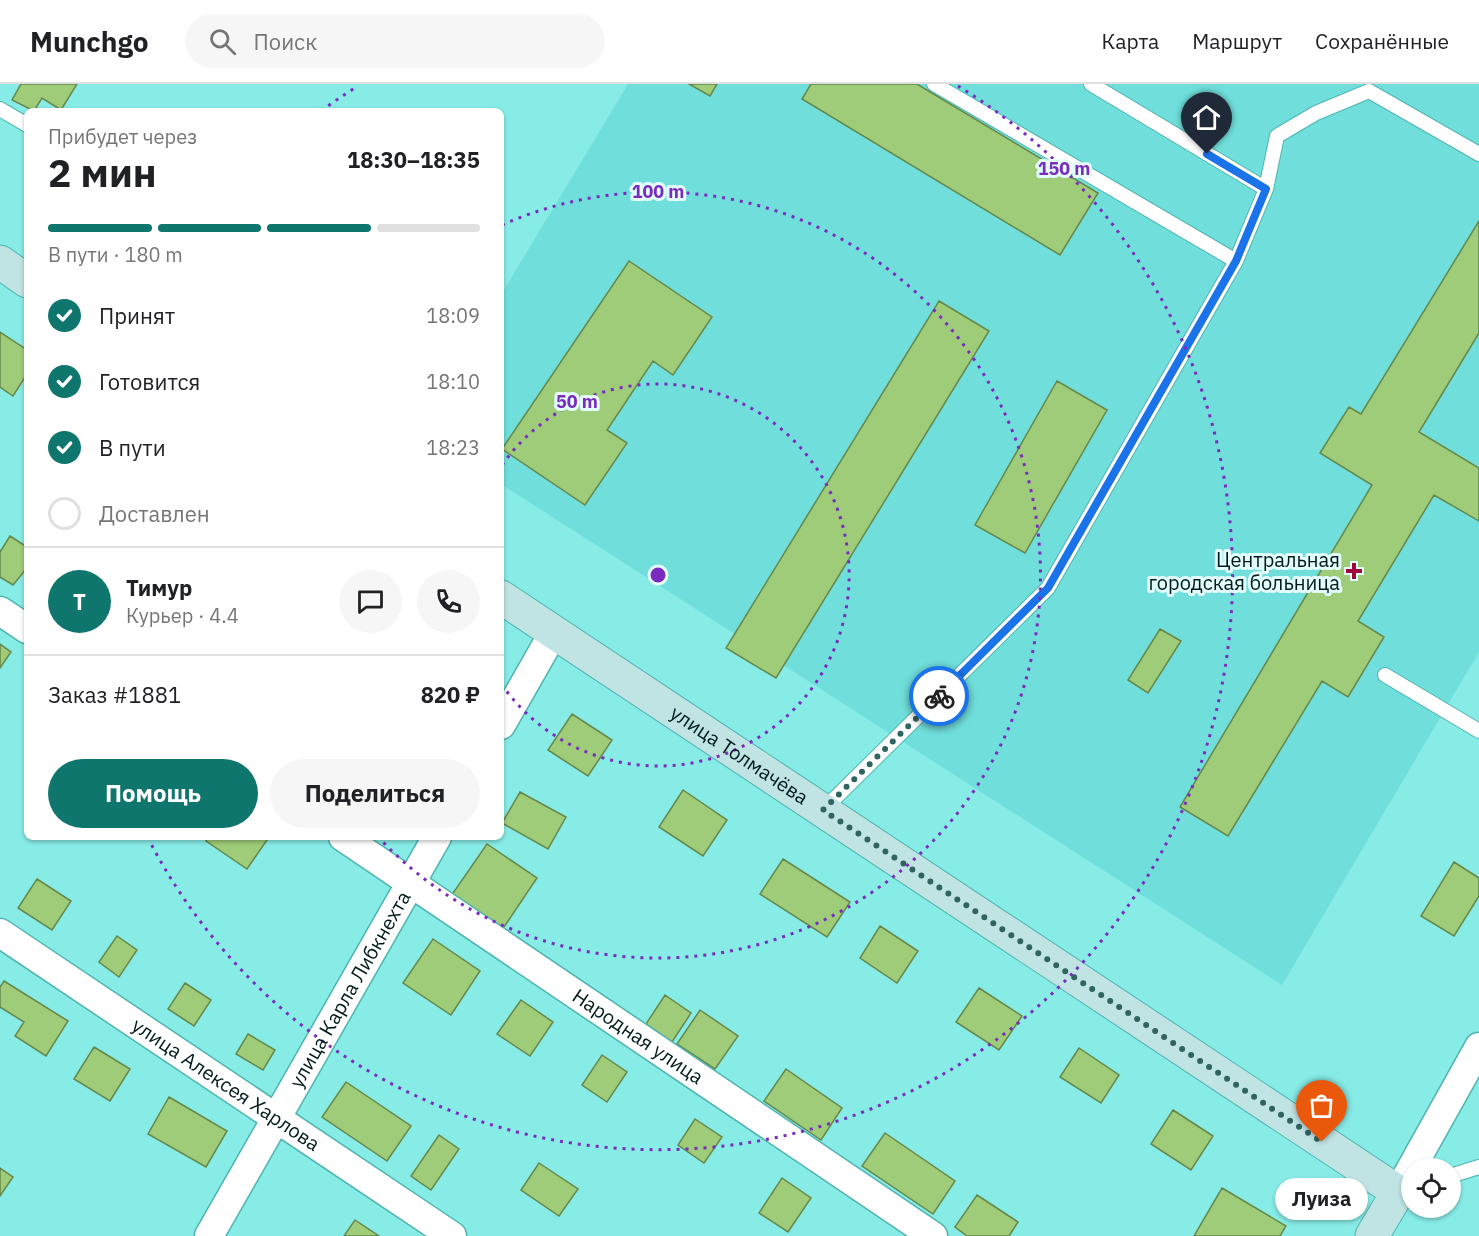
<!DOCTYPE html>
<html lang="ru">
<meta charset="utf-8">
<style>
:root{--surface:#fff;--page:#f6f6f6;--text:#202124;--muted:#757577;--line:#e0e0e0;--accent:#0f766e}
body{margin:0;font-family:"IBM Plex Sans",sans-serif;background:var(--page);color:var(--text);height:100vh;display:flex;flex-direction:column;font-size:22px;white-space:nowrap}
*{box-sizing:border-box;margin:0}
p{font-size:20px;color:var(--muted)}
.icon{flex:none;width:33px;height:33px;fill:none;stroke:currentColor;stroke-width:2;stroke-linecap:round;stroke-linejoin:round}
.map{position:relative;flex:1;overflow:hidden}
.sheet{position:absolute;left:24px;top:24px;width:480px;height:732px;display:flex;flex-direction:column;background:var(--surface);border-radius:9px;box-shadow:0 2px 4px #0004}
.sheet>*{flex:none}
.buttons{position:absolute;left:1401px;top:1074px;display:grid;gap:12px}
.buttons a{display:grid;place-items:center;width:60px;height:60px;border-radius:50%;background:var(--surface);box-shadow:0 2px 4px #0004;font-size:30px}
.pin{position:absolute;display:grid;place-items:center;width:51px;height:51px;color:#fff;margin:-62px -26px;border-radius:50% 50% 50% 0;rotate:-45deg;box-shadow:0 0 6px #0007}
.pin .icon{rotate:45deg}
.courier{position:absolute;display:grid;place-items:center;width:60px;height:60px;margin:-30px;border:4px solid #1a73e8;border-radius:50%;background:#fff;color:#222;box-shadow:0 2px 8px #0007}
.bubble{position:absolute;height:42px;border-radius:21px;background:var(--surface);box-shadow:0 2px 4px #0004;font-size:20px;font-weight:700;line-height:42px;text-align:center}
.head em{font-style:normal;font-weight:700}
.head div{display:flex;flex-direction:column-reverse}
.head{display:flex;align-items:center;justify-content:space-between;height:102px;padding:0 24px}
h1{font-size:39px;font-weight:700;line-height:45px}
.bar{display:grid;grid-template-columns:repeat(4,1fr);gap:9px 6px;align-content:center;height:72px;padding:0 24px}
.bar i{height:8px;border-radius:4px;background:var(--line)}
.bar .current{background:var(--accent)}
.bar p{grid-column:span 4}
.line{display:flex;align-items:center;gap:15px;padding:0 24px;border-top:2px solid var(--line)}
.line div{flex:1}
.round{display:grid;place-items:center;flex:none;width:63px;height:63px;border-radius:32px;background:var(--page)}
ol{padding:0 24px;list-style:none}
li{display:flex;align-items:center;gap:18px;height:66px}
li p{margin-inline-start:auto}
li .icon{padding:6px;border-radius:50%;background:var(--accent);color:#fff;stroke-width:4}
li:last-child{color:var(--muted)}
li i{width:33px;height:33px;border:3px solid var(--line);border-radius:50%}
.primary-button{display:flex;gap:12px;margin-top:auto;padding:12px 24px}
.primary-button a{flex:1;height:69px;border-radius:36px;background:var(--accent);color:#fff;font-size:24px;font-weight:700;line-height:69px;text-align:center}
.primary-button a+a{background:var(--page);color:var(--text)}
header{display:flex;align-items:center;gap:36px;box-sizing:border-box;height:84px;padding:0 30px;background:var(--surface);border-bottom:2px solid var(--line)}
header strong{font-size:28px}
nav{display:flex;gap:33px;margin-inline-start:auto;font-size:21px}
.search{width:420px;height:54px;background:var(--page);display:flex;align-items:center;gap:15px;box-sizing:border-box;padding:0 21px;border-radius:33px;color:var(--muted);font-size:22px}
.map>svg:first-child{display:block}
.built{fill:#70dfdb}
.building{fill:#9ecc78;stroke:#66874a;stroke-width:1.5}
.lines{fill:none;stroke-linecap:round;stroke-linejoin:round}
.lane-casing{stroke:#4fb4b0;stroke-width:16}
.street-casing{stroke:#4fb4b0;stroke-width:31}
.secondary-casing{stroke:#4fb4b0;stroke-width:35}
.lane{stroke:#fff;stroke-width:14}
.street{stroke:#fff;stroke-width:28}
.secondary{stroke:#c0e4e3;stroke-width:33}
.done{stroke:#2f6461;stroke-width:6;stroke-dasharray:0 10.8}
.route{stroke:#1a73e8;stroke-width:8}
.ring{fill:none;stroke:#7b2cbf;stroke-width:3;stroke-dasharray:3 6}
.poi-dot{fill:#a1033b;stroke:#e3fefc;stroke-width:2}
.labels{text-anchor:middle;stroke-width:6;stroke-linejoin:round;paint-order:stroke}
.poi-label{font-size:20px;fill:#001b1a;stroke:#e3fefc;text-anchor:end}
.street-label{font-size:20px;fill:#001b1a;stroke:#e3fefc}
.centre{fill:#7b2cbf;stroke:#e3fefc;stroke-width:3}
.ring-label{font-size:18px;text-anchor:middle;font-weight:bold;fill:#7b2cbf;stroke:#e3fefc;stroke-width:6;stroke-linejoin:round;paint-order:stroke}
</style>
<header>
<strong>Munchgo</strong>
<div class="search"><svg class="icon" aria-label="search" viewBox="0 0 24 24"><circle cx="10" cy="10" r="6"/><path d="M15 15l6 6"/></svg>Поиск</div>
<nav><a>Карта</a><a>Маршрут</a><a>Сохранённые</a></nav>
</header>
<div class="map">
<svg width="1479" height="1152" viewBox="0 0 1479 1152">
<rect width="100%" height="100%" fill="#87ebe6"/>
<path class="built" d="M628 0H1479V568L1282 901 501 400V211Z"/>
<path class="building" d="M21 0H77L61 26 42 14 34 27 12 16Z
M689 0H717L710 12Z
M811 0H917L1098 109 1060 171 802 15Z
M1479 137V249L1419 348 1479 384V437L1434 411 1358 537 1384 553 1348 613 1322 597 1228 752 1180 723 1372 401 1320 369 1349 323 1361 330Z
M629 177 712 233 673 291 653 277 607 346 627 359 585 421 502 365Z
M939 217 989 247 776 594 726 564Z
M0 248 27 266V290L13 312 0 303Z
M1057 297 1107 326 1025 469 975 441Z
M10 452 27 463V484L13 501 0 493V468Z
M1160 545 1181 557 1148 609 1128 596Z
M0 560 11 568 0 584Z
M572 630 612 656 588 692 548 666Z
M683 706 727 736 703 772 659 743Z
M520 708 566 733 548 765 502 739Z
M208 753H269L247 785 206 757Z
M487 760 537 794 502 846 451 812Z
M783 775 850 818 827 853 760 810Z
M1454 778 1479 794V812L1454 852 1421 832Z
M37 795 71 817 52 846 18 824Z
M880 842 918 867 897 899 860 874Z
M117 852 137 866 119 893 99 878Z
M433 855 480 887 451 931 403 899Z
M4 897 68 937 46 972 15 952 24 938 0 923V903Z
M185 899 211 916 194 942 168 925Z
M979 904 1022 932 999 966 956 938Z
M665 911 691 929 672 958 646 940Z
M521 916 553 938 530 972 497 950Z
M700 926 738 952 715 985 677 960Z
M248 950 275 966 263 986 236 970Z
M94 963 130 985 110 1017 74 995Z
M1079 964 1119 991 1101 1019 1060 993Z
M602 971 627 988 607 1018 582 1001Z
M786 985 842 1024 821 1056 764 1017Z
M346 998 411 1042 387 1077 322 1033Z
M169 1013 227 1047 206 1083 148 1050Z
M1173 1026 1213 1052 1191 1086 1151 1060Z
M695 1035 722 1053 704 1079 678 1061Z
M885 1049 955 1097 933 1130 862 1082Z
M439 1051 459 1065 431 1106 411 1092Z
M539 1079 578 1105 559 1132 521 1106Z
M0 1084 13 1093 0 1112Z
M782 1094 811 1114 788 1148 759 1129Z
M1222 1104 1286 1142 1280 1152H1194Z
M977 1111 1018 1138 1009 1152H967L955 1143Z
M355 1136 379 1152H344Z"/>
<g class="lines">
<defs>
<path id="lane" d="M934 0 1236 177
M0 25 27 41
M1266 105 1277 52 1316 29 1369 7 1479 70
M1385 591 1479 647
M823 726 1048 504 1236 177 1266 105 1091 0
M1450 1092 1479 1083"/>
<g id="street">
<path d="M0 527 27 545"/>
<path d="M501 641 554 548"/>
<path id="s1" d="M343 753 933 1152"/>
<path id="s2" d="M0 849 452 1152"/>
<path d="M1398 1108 1479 963"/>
<path id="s3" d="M209 1152 437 753"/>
</g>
<g id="secondary">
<path d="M0 178 27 197"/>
<path id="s4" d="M501 513 1398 1108 1372 1152"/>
</g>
</defs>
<use href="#lane" class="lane-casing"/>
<use href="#street" class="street-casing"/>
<use href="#secondary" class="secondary-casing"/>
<use href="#lane" class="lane"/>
<use href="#street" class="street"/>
<use href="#secondary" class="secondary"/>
</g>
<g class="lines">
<path class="done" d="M939 612 823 726 1322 1058"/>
<path class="route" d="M939 612 1048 504 1236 177 1266 105 1207 70"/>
</g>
<g class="ring">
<path d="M502 381A191 191 0 1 1 502 601"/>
<path d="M502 141A383 383 0 1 1 380 755"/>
<path d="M321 27A574 574 0 0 1 358 2M958 2A574 574 0 1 1 149 756"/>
</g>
<path class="poi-dot" d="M1351 478h6v6h6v6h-6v6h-6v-6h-6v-6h6z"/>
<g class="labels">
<g class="poi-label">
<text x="1340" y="483">Центральная<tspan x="1340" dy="23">городская больница</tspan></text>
</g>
<g class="street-label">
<text dy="7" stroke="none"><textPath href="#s4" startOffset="286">улица Толмачёва</textPath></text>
<text dy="7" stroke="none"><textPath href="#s3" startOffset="284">улица Карла Либкнехта</textPath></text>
<text dy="7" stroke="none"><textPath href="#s1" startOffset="356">Народная улица</textPath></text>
<text dy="7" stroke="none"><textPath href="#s2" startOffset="272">улица Алексея Харлова</textPath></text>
</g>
</g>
<circle cx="658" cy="491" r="9" class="centre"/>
<g class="ring-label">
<text x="1064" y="91">150 m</text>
<text x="658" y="114">100 m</text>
<text x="577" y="324">50 m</text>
</g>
</svg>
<div class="buttons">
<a><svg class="icon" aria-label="locate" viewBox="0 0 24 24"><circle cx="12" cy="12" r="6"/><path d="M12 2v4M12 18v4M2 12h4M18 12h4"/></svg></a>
</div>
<div class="pin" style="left:1322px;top:1058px;background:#ea580c"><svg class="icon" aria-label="bag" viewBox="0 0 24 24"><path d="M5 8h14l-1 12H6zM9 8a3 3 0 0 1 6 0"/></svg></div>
<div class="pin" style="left:1207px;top:70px;background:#1f2937"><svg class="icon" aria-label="home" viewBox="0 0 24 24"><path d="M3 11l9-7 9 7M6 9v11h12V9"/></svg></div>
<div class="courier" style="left:939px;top:612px"><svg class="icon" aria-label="bike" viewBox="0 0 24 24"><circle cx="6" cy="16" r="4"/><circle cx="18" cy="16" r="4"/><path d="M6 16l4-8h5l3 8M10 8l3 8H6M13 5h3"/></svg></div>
<div class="bubble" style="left:1275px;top:1094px;width:93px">Луиза</div>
<section class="sheet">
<div class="head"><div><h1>2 мин</h1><p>Прибудет через</p></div><em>18:30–18:35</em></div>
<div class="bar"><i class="current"></i><i class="current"></i><i class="current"></i><i></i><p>В пути · 180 m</p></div>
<ol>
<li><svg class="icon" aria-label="check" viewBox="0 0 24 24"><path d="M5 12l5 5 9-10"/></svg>Принят<p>18:09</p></li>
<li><svg class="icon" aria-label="check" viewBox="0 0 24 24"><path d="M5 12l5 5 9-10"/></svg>Готовится<p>18:10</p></li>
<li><svg class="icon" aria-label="check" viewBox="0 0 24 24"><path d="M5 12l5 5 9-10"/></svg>В пути<p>18:23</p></li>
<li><i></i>Доставлен</li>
</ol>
<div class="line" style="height:108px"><b class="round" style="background:var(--accent);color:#fff">Т</b><div><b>Тимур</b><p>Курьер · 4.4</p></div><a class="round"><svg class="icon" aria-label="chat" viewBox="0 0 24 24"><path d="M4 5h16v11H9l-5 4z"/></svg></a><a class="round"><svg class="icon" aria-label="phone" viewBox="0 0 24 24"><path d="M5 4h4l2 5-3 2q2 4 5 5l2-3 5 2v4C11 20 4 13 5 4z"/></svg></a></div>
<div class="line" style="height:78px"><div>Заказ #1881</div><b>820 ₽</b></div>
<div class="primary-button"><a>Помощь</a><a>Поделиться</a></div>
</section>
</div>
